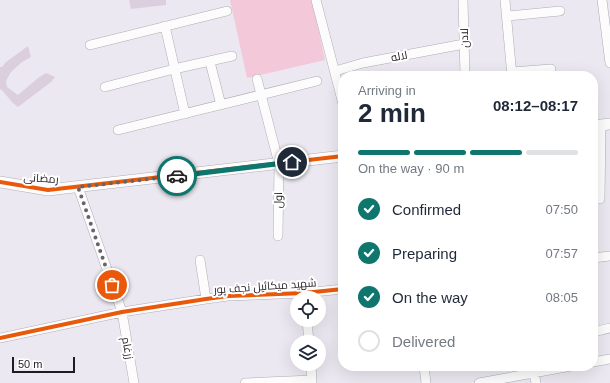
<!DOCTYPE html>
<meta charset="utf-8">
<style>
:root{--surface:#fff;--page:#f6f6f7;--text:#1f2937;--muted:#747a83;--line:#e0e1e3;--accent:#0f766e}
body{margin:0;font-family:Helvetica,Cairo,sans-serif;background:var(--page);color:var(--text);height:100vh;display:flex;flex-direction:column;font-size:15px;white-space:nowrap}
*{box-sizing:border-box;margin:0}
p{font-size:13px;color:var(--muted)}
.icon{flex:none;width:22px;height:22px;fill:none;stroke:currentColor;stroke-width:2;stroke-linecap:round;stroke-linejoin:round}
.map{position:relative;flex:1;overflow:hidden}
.panel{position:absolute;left:338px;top:71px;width:260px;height:300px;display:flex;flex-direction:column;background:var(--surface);border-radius:16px;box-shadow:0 4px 16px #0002}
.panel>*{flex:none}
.controls{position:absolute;left:290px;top:291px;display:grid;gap:8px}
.controls a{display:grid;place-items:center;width:36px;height:36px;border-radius:50%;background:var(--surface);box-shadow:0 4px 16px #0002;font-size:20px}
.scale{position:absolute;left:12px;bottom:10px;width:63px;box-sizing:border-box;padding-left:4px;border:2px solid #1e1c22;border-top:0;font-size:11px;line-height:14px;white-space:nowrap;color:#1e1c22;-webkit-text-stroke:3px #fff;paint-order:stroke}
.pin{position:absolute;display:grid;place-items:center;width:34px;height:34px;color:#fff;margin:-17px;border:2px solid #fff;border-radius:50%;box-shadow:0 1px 4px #0007}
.courier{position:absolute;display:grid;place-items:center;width:40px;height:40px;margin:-20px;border:3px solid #0f766e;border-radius:50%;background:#fff;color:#222;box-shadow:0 1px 5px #0007}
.overview em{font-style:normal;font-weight:700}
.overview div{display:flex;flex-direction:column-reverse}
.overview{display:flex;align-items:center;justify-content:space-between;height:68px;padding:0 20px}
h1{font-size:26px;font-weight:700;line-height:30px}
.bar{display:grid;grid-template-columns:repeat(4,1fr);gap:6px 4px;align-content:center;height:48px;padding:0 20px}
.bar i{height:5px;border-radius:3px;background:var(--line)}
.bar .on{background:var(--accent)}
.bar p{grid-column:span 4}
ol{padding:0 20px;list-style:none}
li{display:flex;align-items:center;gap:12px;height:44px}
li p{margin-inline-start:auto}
li .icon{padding:4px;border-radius:50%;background:var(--accent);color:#fff;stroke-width:4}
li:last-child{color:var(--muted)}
li i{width:22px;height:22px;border:2px solid var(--line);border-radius:50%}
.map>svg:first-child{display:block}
.green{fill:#f3c9da}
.building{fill:#dccfdd}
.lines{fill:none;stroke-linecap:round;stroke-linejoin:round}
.minor-casing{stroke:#afacb3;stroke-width:10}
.tertiary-casing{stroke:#afacb3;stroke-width:12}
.minor{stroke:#fcfcfd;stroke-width:9}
.tertiary{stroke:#fcfcfd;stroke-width:11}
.cycleway-casing{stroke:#fff;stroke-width:6}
.cycleway{stroke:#e8590c;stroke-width:4}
.done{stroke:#66636a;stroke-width:4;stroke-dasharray:0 7.2}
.route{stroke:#0f766e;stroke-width:5}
.labels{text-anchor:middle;stroke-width:4;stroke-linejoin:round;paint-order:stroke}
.street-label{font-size:11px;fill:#1e1c22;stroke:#fff}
</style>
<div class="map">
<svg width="610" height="383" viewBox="0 0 610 383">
<rect width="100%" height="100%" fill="#ece8f1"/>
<path class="green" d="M230 0H312L325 60 247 78Z"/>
<path class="building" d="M129 0H166V5L131 9Z
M28 46 31 57 22 62 11 72 6 81 7 87 18 95 38 78 46 73 55 77 51 82 18 107 13 103 1 89 0 90V67H2L6 62Z"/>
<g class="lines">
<defs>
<path id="minor" d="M316 0 343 104
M463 0 465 76
M505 0 512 76
M602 0 610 63
M507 16 560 11
M165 26 185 114
M90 45 227 11
M210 62 221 105
M335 71 363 63 464 44
M512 72 551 69
M257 79 279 164 278 236
M105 87 174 69 232 56
M118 130 317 81
M78 187 122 312 134 383
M600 199 601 125
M593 258 610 256
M200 260 206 299
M307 320 309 342
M593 332 610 328
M0 338 122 312 206 299 228 296 304 293 343 289
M593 362 610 359
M311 364 312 383
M424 366 426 383
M534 373 536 383
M245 383 312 380
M479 383 571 366"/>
<path id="tertiary" d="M593 126 610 124
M0 182 48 190 343 156"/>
</defs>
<use href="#minor" class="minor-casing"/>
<use href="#tertiary" class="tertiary-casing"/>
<use href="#minor" class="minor"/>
<use href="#tertiary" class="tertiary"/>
<defs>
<path id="cycleway" d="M0 182 48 190 343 156
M0 338 122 312 206 299 228 296 304 293 343 289"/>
</defs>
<use href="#cycleway" class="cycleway-casing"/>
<use href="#cycleway" class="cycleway"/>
</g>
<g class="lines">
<path class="done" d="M112 285 78 187 177 176"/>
<path class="route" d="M177 176 292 162"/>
</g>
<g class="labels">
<g class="street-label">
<text transform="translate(464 38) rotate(-91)" y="4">لادن</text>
<text transform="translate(399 56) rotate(-11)" y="4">لاله</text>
<text transform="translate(41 178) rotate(4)" y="4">رمضانی</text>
<text transform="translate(278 200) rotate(-89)" y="4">اول</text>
<text transform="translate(265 286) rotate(-4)" y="4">شهید میکائیل نجف پور</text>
<text transform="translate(128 348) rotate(80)" y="4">زرغام</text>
</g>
</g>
</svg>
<div class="controls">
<a><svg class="icon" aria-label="locate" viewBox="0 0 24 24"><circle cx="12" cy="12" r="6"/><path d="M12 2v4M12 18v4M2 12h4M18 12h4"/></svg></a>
<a><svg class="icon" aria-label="layers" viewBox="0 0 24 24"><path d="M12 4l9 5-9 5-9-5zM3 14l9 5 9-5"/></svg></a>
</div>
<div class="scale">50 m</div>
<div class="pin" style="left:112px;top:285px;background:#ea580c"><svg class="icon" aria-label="bag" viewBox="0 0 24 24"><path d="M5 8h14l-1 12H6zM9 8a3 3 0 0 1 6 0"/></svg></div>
<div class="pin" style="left:292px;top:162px;background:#1f2937"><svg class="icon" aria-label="home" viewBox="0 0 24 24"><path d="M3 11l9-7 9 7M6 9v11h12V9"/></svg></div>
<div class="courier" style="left:177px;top:176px"><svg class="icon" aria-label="car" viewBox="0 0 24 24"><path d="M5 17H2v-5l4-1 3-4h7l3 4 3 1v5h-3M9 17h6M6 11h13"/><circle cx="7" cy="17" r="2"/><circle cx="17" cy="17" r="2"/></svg></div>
<section class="panel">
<div class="overview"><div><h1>2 min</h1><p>Arriving in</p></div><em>08:12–08:17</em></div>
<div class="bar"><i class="on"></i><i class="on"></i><i class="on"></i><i></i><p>On the way · 90 m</p></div>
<ol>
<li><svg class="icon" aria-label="check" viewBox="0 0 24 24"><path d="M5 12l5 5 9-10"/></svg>Confirmed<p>07:50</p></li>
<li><svg class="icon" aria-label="check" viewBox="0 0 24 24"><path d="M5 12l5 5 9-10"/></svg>Preparing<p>07:57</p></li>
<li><svg class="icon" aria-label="check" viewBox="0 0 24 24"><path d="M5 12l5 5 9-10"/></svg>On the way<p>08:05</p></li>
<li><i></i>Delivered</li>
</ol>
</section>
</div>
